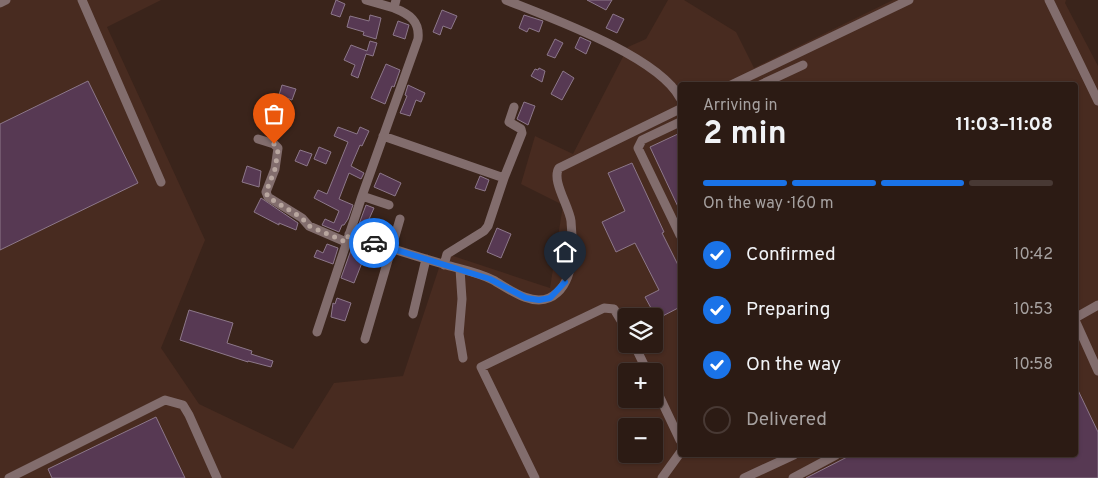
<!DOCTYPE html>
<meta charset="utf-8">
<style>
:root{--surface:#2c1b14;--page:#382822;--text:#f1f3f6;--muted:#a6a1a0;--line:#483934;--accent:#1a73e8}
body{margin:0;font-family:Overpass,sans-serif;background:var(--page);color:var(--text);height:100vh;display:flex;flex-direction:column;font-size:19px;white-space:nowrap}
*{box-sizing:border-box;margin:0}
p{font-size:16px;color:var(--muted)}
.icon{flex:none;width:28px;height:28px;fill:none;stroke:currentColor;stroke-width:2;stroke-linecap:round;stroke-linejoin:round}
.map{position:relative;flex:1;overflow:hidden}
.details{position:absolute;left:678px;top:82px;width:400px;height:375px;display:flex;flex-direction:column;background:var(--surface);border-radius:5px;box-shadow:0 1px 4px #0004,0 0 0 1px var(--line)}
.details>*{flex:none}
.tools{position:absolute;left:618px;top:308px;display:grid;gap:10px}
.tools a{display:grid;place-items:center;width:45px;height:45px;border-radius:5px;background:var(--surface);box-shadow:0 1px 4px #0004,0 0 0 1px var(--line);font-size:25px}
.pin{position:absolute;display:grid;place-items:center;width:42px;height:42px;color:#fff;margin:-51px -21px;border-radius:50% 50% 50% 0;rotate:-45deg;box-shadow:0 0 5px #0007}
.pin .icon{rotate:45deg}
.courier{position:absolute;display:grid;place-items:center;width:50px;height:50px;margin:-25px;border:4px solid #1a73e8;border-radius:50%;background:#fff;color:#222;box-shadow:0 1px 6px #0007}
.overview em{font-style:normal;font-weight:700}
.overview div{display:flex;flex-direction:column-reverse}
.overview{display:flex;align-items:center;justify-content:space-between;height:85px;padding:0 25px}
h1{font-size:32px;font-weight:700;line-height:38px}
.bar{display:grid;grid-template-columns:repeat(4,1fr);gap:8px 5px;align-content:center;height:60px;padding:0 25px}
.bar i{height:6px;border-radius:4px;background:var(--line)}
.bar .on{background:var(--accent)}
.bar p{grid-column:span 4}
ol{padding:0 25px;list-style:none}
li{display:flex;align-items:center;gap:15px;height:55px}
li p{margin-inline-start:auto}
li .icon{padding:5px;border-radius:50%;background:var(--accent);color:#fff;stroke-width:4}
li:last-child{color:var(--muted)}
li i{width:28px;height:28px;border:2px solid var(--line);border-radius:50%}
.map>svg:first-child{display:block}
.built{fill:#482b20;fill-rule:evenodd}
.building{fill:#573953;stroke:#8d788a}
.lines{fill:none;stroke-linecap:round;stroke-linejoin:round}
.minor{stroke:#826d6d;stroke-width:9}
.done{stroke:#b8a69f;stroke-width:5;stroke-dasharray:0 9}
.route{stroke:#1a73e8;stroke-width:6}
</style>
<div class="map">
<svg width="1098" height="478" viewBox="0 0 1098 478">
<rect width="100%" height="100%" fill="#3a241b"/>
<path class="built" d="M0 0H161L107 27 205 240 161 348 199 404 293 449 334 383 403 376 444 253 550 288 563 205 521 184 535 136 573 154 628 47 646 39 668 0H684L736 32 754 68 893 0H1066L1065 3 1098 66V478H0ZM680 85H1075V455H680ZM626 316H654V344H626ZM626 371H654V399H626ZM626 426H654V454H626Z"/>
<path class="building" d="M336 0 345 4 340 17 331 14Z
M587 0H612L606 10Z
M442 10 457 16 451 29 443 26 440 35 433 32Z
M613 14 624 19 617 33 606 28Z
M370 15 381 18 376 39 363 35 364 32 347 27 350 16 369 21Z
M524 15 543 21 539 32 529 28 527 32 519 28Z
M398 21 409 25 405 39 393 35Z
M580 37 591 42 586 54 575 48Z
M555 39 563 43 555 58 547 55Z
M370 41 377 43 373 56 366 54 358 78 351 75 355 65 344 60 351 45 367 51Z
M386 64 400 70 394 87 392 86 385 104 371 98Z
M539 68 545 71 542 82 531 76 535 69 538 70Z
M563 71 574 78 562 100 551 94Z
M88 81 138 183 0 250V124Z
M282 85 296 89 292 100 279 95Z
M408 85 425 93 421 102 416 100 410 116 400 113 407 96 405 95Z
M524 102 535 106 528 125 517 119Z
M270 123 282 127 278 139 267 135Z
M338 127 357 134 360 127 369 131 362 146 360 145 351 166 364 173 361 179 349 173 339 199 353 205 348 219 344 225H342L339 232 322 225 325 219 334 223 339 211 314 198 318 190 327 194 348 142 334 136Z
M680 133V211L650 147Z
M319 147 331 152 326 164 314 159Z
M300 150 312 154 307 166 295 161Z
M632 163 664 232 662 233 680 269V307L657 319 645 297 659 290 635 243 616 252 602 222 625 211 608 173Z
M247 166 261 171 259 187 242 182Z
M380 173 401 183 395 196 374 187Z
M480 176 489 180 485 191 475 188Z
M261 198 298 223 296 230 279 223V225L254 212Z
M366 205 374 208 366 226 359 224Z
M497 228 511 234 501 258 487 252Z
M327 244 338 248 333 264 314 257 317 250 323 253Z
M351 250 365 255 354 283 341 278Z
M337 298 351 303 345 321 331 317 333 303 335 304Z
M189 310 233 323 227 343 252 351 251 354 273 361 271 367 248 361V362L180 340Z
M1075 384 1098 432V478H806L851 455H1075Z
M156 417 185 478H52L48 469Z"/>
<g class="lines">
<path class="minor" d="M82 0 161 182
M366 0 394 8
M506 0C551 18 658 56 680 98
M1049 0 1098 101
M0 3 6 0
M731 85 909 0
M760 85 803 65
M680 122 642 140 638 148 680 235
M383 136 504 178
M258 139 274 144 278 148 275 169 266 192 268 197 302 218 309 226 346 242
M362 196 389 205
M349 234C380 245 411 255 443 264 459 269 478 272 493 280 509 289 531 306 549 298 576 286 573 245 571 221 569 206 551 180 559 168L680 109
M444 265 447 254 484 231 488 226 504 178 522 133 521 129 509 122 514 107
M460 269 462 299 459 334 463 358
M413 314 426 259
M1075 318 1098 305
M1075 320 1098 371
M317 332 362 196 418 39C420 21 409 14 394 8L396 0
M365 339 400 219
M634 344 647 371
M654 385 680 440
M9 478 165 400 183 405 189 415 217 478
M535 478 481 367 604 308 614 309 626 329
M662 478 680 453
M744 478 794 455
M793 478 836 455"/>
</g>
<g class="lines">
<path class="done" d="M274 144 278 150 275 169 266 192 268 197 302 218 309 226 346 242 349 234 374 243"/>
<path class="route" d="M374 243 490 279 526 298 539 300 550 298 565 282"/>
</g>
</svg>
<div class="tools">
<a><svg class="icon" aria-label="layers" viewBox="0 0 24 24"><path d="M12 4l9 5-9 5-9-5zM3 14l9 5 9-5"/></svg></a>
<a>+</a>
<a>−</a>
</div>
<div class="pin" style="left:274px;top:144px;background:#ea580c"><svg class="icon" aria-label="bag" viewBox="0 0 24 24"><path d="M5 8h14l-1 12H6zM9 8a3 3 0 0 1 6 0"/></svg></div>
<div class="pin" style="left:565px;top:282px;background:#1f2937"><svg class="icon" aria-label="home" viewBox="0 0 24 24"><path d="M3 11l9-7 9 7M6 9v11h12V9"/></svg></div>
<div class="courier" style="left:374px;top:243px"><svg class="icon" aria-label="car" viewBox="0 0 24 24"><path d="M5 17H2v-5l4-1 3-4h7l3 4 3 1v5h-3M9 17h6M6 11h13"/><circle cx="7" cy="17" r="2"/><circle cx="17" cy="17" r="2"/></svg></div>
<section class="details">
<div class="overview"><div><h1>2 min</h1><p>Arriving in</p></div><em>11:03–11:08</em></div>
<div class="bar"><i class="on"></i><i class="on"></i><i class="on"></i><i></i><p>On the way · 160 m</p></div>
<ol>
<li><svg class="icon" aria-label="check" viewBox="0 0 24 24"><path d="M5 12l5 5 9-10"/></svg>Confirmed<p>10:42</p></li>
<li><svg class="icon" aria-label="check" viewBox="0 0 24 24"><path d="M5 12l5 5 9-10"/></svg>Preparing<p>10:53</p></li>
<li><svg class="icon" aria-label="check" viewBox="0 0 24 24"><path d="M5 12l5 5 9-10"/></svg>On the way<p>10:58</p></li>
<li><i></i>Delivered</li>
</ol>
</section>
</div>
